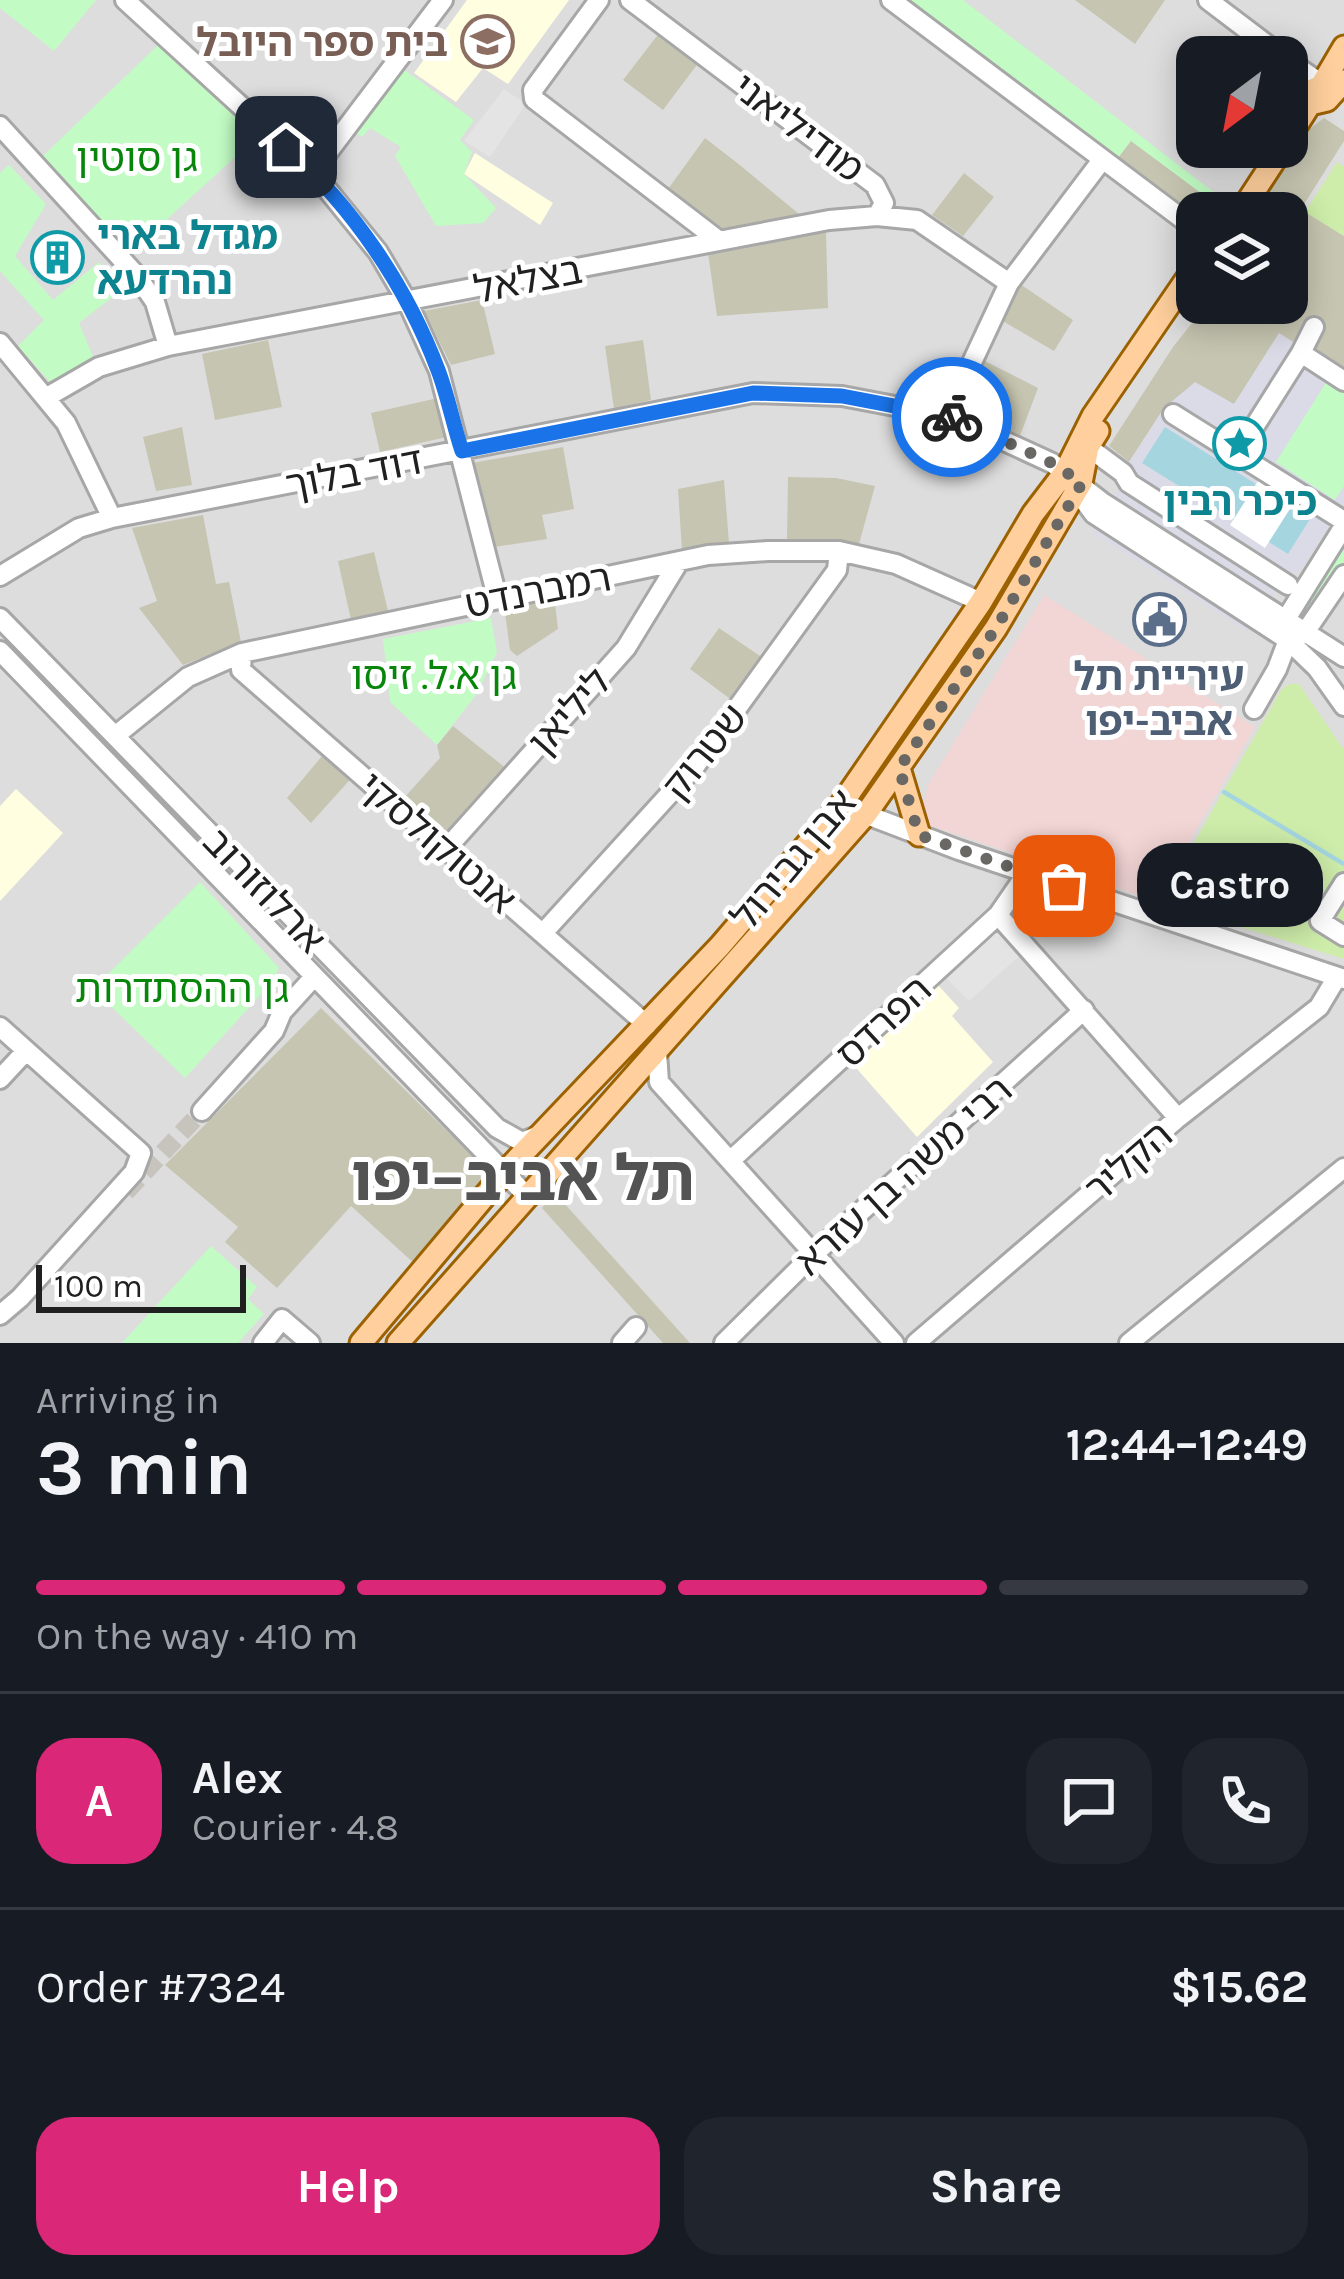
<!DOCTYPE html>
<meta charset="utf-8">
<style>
:root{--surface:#171b24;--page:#20242c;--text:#f1f3f6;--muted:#9ea1a6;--line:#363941;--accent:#db2777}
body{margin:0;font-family:Karla,"Noto Sans Hebrew",sans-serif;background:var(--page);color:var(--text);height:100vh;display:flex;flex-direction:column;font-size:45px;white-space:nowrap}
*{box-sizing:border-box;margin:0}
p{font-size:39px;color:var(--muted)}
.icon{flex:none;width:66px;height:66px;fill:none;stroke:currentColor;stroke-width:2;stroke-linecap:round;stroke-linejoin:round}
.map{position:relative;height:1343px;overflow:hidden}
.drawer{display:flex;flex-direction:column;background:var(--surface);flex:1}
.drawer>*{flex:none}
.needle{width:78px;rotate:212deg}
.buttons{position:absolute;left:1176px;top:36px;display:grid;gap:24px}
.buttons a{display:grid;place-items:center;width:132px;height:132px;border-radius:24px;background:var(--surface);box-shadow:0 6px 30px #0003;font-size:60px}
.scale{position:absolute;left:36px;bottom:30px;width:210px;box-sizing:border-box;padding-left:12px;border:6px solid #202020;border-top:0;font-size:33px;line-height:42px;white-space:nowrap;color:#202020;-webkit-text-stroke:9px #fff;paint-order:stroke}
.pin{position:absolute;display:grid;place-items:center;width:102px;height:102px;color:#fff;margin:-51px;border-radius:24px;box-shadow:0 6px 18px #0006}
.courier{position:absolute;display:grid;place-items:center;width:120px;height:120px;margin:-60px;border:9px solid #1a73e8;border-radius:50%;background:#fff;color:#222;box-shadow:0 3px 15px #0007}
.bubble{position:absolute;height:84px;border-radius:36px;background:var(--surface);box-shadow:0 6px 30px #0003;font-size:39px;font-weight:700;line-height:84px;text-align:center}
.headline em{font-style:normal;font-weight:700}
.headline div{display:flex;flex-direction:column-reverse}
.headline{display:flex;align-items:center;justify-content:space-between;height:204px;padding:0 36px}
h1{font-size:78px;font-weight:700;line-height:90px}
.bar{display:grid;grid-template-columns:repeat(4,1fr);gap:18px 12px;align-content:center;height:144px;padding:0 36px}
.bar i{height:15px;border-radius:9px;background:var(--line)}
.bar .selected{background:var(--accent)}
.bar p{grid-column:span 4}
.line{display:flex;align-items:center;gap:30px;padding:0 36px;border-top:3px solid var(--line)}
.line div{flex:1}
.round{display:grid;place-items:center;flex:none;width:126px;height:126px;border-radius:36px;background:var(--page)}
.action{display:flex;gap:24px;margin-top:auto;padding:24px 36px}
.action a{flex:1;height:138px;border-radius:36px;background:var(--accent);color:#fff;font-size:48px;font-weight:700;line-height:138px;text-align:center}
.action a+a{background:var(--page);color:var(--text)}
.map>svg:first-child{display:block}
.residential{fill:#dedddd;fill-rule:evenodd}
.commercial{fill:#f2d5d5}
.education{fill:#fffee1}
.construction{fill:#c6c5b1}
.grass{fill:#ceedaa}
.park{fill:#c2fcc4}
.parking{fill:#e4e4e4}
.plaza{fill:#dadbe7;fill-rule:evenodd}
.water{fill:#a5d6e0}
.pier{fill:#fff}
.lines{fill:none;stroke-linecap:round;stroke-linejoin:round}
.stream{stroke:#a5d6e0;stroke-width:4.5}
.minor-tunnel{stroke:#c7c4be;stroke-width:18;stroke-dasharray:18 9;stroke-linecap:butt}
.minor-casing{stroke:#a7a7a7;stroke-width:24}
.major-casing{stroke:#9c6100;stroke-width:27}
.minor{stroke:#fff;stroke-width:18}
.major{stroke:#ffd09d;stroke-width:21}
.done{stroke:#696865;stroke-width:12;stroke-dasharray:0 21.6}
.route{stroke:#1a73e8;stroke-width:15}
.labels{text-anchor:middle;stroke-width:10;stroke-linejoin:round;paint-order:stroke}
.education-label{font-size:39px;font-weight:bold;fill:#785e54;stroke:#fff;text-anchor:end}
.street-label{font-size:39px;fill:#202020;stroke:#fff}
.park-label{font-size:39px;fill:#07860b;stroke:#fff}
.culture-label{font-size:39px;font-weight:bold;fill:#0d838f;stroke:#fff;text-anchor:start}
.service-label{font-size:39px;font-weight:bold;fill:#4e5e75;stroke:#fff}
.town-label{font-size:63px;font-weight:bold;fill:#535353;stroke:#fff}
</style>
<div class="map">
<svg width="1344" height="1343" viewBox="0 0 1344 1343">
<rect width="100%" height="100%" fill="#f1ede6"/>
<path class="residential" d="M0 0H1344V1343H0ZM1197 57H1287V147H1197ZM1197 213H1287V303H1197Z"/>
<path class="commercial" d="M1044 595 1255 727 1156 901 928 825 922 810 928 785Z"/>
<path class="education" d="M467 0H569L508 84 483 68 456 102 414 73Z
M475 153 553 203 540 225 464 174Z
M16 789 63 833 0 901V806Z
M937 984 959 1008 952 1016 993 1062 917 1137 850 1061Z"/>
<path class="construction" d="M1075 0H1165L1135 44Z
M660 32 699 62 663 110 623 80Z
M1324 118 1344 131V141L1301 209 1344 236V374L1233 404 1164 408 1129 462 1109 446 1173 347 1208 303H1287V213H1255L1307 131Z
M705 138 741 166 799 214 720 231 668 189Z
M1130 140 1220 207 1216 213H1197V230L1111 167Z
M964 173 994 197 963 236 932 215Z
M826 232 828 308 717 316 708 253Z
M1020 284 1073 320 1054 351 1001 320Z
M482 300 495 354 451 365 424 311Z
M268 340 282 407 215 420 202 354Z
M643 340 651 400 614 409 605 346Z
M979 358 1038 388 1018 441 957 411Z
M438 398 447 437 380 452 371 413Z
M182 427 192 485 156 491 143 437Z
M563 447 574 509 542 515 547 539 494 547 472 463Z
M788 477 836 478 875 486 859 544 787 540Z
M724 480 729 543 682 550 678 489Z
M203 515 216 584 229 582 241 642 183 665 139 608 157 601 132 528Z
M374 552 388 611 351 620 338 561Z
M554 595 558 629 517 656 510 650 504 605Z
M719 628 763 658 733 701 690 669Z
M453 726 507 769 447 836 403 799 440 758 437 745Z
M327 750 355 774 311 823 287 798Z
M321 1008 480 1163 481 1188 416 1265 351 1206 277 1288 225 1242 238 1227 165 1165Z
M555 1193 690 1343H663L542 1208Z"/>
<path class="grass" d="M1337 162 1344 167V236L1305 212Z
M1289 684H1299L1344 750V959L1160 902 1281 690Z"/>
<path class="park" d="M0 0H96L54 51 0 8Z
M903 0H963L1224 200 1220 207 1131 141 1118 158Z
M158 45 257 137 131 252 41 158Z
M399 66 474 120 460 140 472 152 464 174 496 208 483 223 436 226 395 156 401 147 370 128 362 137 350 129Z
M9 165 46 204 15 256 53 300 99 262 123 289 79 323 94 359 50 382 18 346 44 320 0 271V173Z
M1329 378 1344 388V486L1335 500 1275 463Z
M1344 531V570L1311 622 1294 610Z
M491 618 497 652 476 695 437 745 390 702 383 639Z
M200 882 279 968 272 982 185 1078 93 989Z
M211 1246 257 1287 248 1299 264 1314 238 1343H122Z"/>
<path class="parking" d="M504 89 526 104 490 157 464 141Z
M997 922 1024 952 969 1001 942 974Z"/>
<path class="plaza" d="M1279 333 1344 374 1328 379 1276 462 1335 500 1344 486V503L1303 567 1296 573 1287 571 1248 632 1092 532 1134 466 1129 462 1164 408 1195 382 1234 404ZM1165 428 1255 485 1252 491 1287 513 1143 463Z"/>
<path class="water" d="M1165 427 1256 484 1252 490 1288 512 1291 507 1310 519 1288 554 1142 463Z"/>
<path class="pier" d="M1258 481 1293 504 1265 548 1230 525Z"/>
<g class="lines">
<path class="stream" d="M1224 792 1344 864"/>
<path class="minor-tunnel" d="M126 1192 202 1111"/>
<defs>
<path id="minor" d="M125 0 313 172 378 252 408 303 439 371 497 597
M599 0 533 90 534 99 718 240
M630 0 875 185 884 203 877 216
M891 0 1197 230
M1208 0 1283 57
M1287 60 1332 91
M0 126 137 276 155 302 168 346
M313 172 443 0
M1314 327 1301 353 1344 381
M0 343 66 423 112 518
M47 397 99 367 168 346 829 220 877 216 917 220 1009 283
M1173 414 1344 521
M947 416 1009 283 1102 160
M1088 447 1123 473 1129 483 1288 585
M1237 454 1301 353
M1070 482 1094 514 1288 640 1317 668 1344 706
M0 576 79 528 112 518 753 393 842 396 947 416 976 428 1052 463 1102 502 1344 657
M0 618 497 1128 522 1142 539 1135
M1298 636 1306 631 1344 575
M0 651 527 1196
M242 653 241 670 647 1025
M1254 709 1277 669 1288 640 1286 619 1344 526
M115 736 188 677 242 653 708 555 768 551H839L896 564 981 602
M841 805 959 850 1344 979
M446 849 626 648 678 563
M1344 883 1320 921 1344 936
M998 915 1178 1118
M543 933 696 765 837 570 839 551
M0 1027 141 1153 134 1172 20 1298 0 1315
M657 1052 659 1082 894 1343
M0 1079 26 1051
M202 1111 274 1031 282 1012 313 978
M730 1161 998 915 1027 873
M263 1343 282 1319 310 1343
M622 1343 636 1327
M724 1343 814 1254 1084 1010
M916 1343 1178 1118 1319 1007 1337 977
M1129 1343 1344 1168"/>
<path id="major" d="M1287 117 1300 96 1321 86 1344 47
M1287 140 1310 104 1327 100 1344 81
M1240 213 1283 147
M899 768 919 835
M361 1343 505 1172 720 946 841 805 981 602 1033 514 1065 472 1093 416 1197 264
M398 1343 866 814 996 628 1081 483 1088 447 1098 431"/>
</defs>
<use href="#minor" class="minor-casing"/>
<use href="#major" class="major-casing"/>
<use href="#minor" class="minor"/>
<use href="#major" class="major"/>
</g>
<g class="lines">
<path class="done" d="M952 417 1052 463 1082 483 996 628 899 768 919 835 1064 886"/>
<path class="route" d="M286 147C353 208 406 285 438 370 448 396 453 424 462 451L753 393 842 396 952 417"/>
</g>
<defs>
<symbol id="school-ring" viewBox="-11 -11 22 22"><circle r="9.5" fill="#fff" stroke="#8d6e63" stroke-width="1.5"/><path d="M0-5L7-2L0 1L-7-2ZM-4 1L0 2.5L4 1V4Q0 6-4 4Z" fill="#8d6e63"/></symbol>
<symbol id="building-ring" viewBox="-11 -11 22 22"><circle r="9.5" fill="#fff" stroke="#0f9aa8" stroke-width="1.5"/><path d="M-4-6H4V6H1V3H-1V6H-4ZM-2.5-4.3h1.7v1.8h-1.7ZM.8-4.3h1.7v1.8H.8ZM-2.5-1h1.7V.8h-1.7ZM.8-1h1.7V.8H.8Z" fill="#0f9aa8"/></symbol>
<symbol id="sight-ring" viewBox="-11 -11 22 22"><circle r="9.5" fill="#fff" stroke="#0f9aa8" stroke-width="1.5"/><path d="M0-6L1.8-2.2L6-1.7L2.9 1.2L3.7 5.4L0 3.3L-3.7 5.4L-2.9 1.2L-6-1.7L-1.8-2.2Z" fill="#0f9aa8"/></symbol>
<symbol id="civic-ring" viewBox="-11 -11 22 22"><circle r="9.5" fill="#fff" stroke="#5c6f8a" stroke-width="1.5"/><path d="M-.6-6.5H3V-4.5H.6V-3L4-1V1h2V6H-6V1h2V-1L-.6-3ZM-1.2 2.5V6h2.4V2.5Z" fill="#5c6f8a"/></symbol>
</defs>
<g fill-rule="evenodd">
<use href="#school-ring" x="458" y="12" width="59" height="59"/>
<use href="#building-ring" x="28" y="228" width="59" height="59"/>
<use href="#sight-ring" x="1210" y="414" width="59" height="59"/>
<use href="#civic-ring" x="1130" y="590" width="59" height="59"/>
</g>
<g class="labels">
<g class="education-label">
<text x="448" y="56">בית ספר היובל</text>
</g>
<g class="street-label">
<text transform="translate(799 127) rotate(37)" y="14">מודיליאני</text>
<text transform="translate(528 279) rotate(-11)" y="14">בצלאל</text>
<text transform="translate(354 472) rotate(-11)" y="14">דוד בלוך</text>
<text transform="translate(538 590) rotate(-11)" y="14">רמברנדט</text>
<text transform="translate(569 711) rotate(-48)" y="14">ליליאן</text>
<text transform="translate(704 751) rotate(-51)" y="14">שטרוק</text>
<text transform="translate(438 842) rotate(41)" y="14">אנטוקולסקי</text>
<text transform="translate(793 859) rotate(-50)" y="14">אבן גבירול</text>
<text transform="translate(265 890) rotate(46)" y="14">ארלוזורוב</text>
<text transform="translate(883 1021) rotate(-43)" y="14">הפרדס</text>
<text transform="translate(1128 1161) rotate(-41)" y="14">הקליר</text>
<text transform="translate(903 1175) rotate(-42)" y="14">רבי משה בן עזרא</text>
</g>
<g class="park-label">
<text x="137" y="171">גן סוטין</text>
<text x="434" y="689">גן א.ל. זיסו</text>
<text x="182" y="1002">גן ההסתדרות</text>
</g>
<g class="culture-label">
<text x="97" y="249">מגדל בארי<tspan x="97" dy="45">נהרדעא</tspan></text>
<text x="1240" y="515" text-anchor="middle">כיכר רבין</text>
</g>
<g class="service-label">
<text x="1159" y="690">עיריית תל<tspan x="1159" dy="45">אביב-יפו</tspan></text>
</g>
<g class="town-label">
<text x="523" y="1200">תל אביב–יפו</text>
</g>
</g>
</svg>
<div class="buttons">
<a><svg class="needle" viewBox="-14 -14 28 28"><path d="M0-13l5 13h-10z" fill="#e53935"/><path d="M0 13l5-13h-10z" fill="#9ea1a6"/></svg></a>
<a><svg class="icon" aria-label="layers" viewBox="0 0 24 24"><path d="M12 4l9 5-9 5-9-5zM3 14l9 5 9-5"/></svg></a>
</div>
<div class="scale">100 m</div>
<div class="pin" style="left:1064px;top:886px;background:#ea580c"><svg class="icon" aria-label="bag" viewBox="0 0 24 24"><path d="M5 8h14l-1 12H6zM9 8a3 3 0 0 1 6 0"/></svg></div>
<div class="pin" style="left:286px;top:147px;background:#1f2937"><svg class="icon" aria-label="home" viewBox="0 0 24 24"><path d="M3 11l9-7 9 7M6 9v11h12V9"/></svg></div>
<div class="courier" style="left:952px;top:417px"><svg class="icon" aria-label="bike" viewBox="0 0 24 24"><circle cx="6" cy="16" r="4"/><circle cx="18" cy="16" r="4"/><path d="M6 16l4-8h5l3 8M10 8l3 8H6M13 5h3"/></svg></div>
<div class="bubble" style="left:1137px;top:843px;width:186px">Castro</div>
</div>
<section class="drawer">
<div class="headline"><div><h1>3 min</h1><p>Arriving in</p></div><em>12:44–12:49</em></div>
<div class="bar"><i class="selected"></i><i class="selected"></i><i class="selected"></i><i></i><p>On the way · 410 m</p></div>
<div class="line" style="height:216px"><b class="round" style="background:var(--accent);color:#fff">A</b><div><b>Alex</b><p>Courier · 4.8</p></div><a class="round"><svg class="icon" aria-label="chat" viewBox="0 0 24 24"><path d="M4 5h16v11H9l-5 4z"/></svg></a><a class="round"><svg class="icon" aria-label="phone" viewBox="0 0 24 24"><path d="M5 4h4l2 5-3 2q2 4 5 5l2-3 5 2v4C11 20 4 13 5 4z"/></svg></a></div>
<div class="line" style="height:156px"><div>Order #7324</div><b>$15.62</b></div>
<div class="action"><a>Help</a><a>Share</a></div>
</section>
